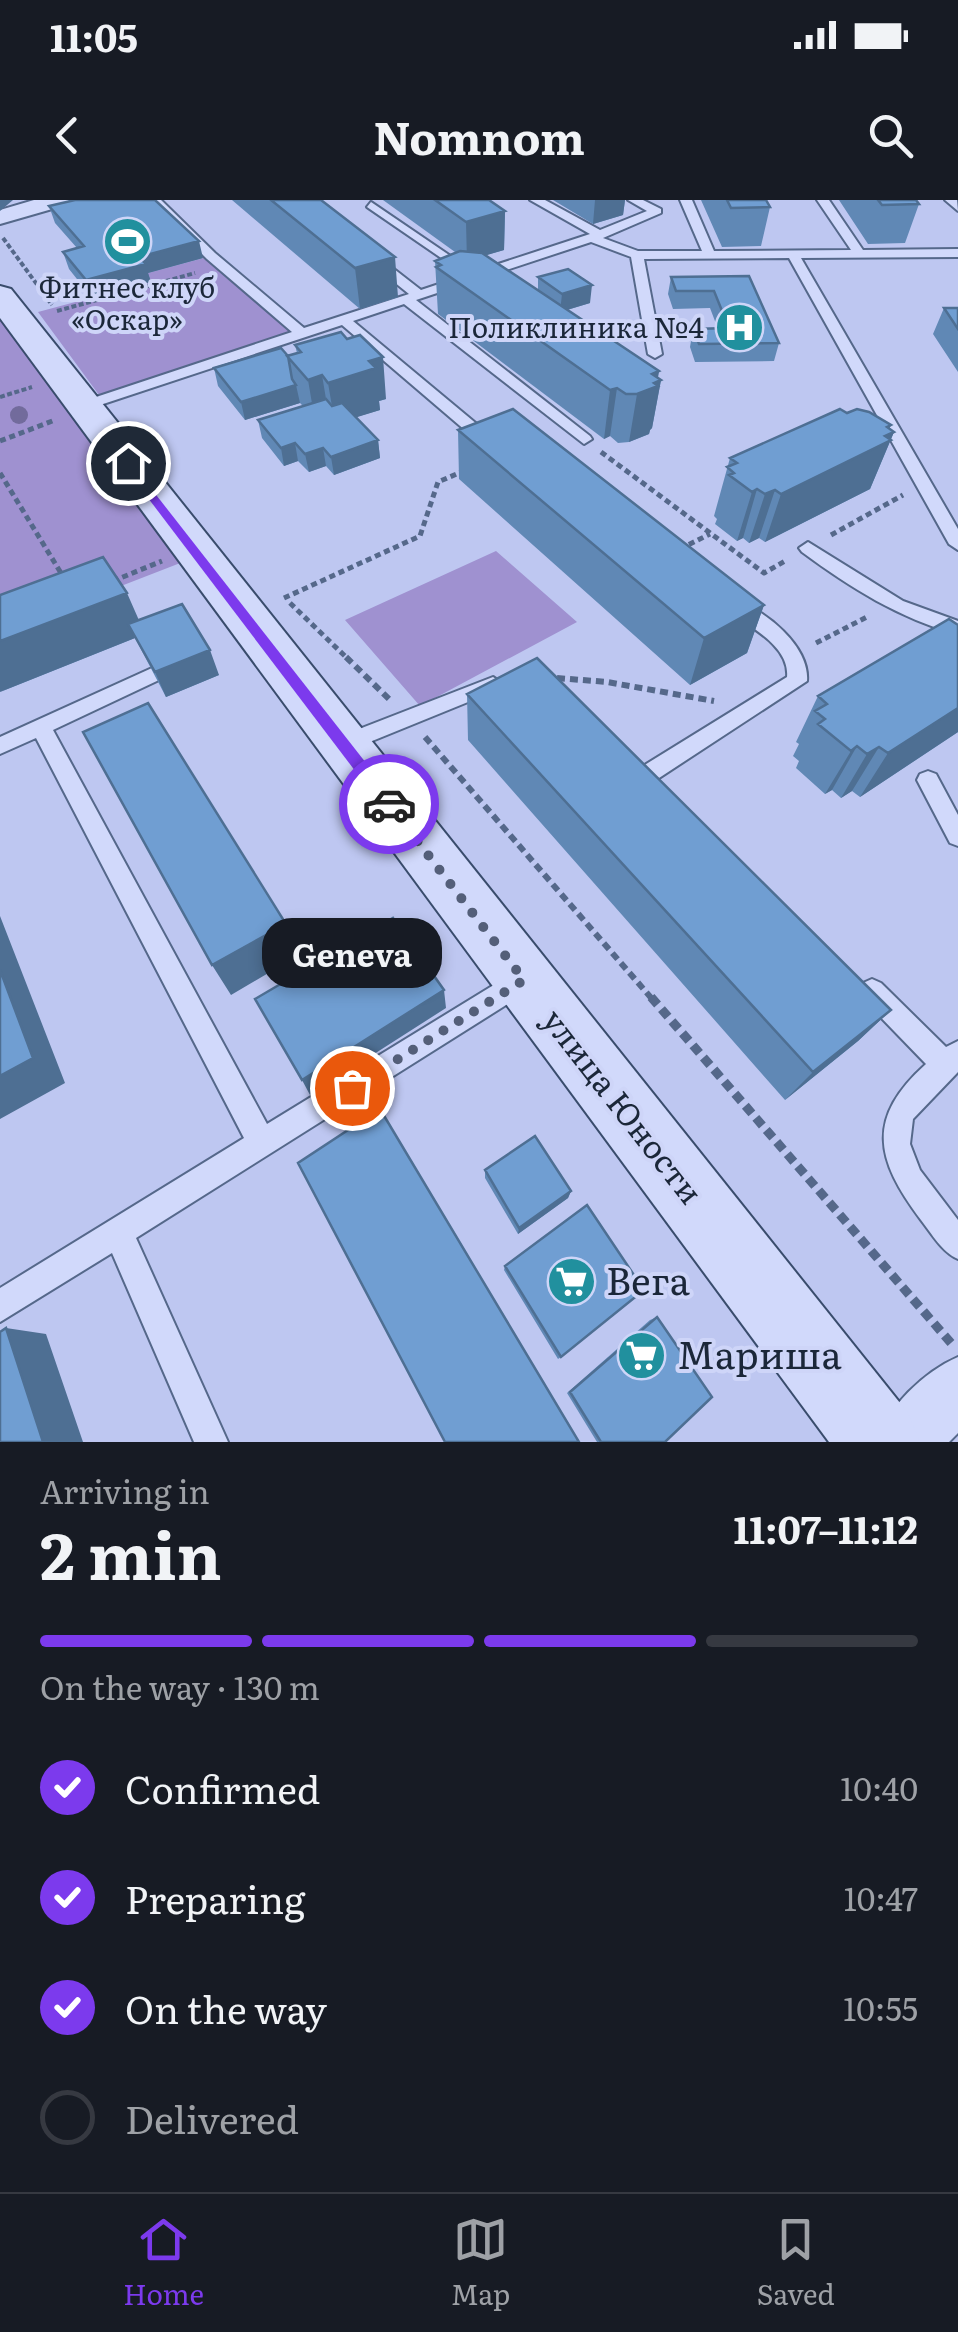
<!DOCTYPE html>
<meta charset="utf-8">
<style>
:root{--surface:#171b24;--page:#242831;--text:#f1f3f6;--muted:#9ea1a6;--line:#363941;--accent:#7c3aed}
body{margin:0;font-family:Literata,serif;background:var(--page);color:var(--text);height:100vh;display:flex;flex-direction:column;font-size:38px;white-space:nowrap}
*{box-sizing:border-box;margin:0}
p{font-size:32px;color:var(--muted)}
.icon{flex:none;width:55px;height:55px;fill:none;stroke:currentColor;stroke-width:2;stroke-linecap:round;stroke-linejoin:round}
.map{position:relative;height:1242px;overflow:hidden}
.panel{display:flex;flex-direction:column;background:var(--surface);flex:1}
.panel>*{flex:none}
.pin{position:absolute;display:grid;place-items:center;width:85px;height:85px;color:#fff;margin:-42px;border:5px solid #fff;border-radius:50%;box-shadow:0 2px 10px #0007}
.courier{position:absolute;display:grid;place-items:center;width:100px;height:100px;margin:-50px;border:8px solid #7c3aed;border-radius:50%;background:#fff;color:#222;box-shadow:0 2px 12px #0007}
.bubble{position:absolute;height:70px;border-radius:30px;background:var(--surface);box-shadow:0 5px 15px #0003;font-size:32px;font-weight:700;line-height:70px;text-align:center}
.headline em{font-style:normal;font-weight:700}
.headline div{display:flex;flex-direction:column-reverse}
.headline{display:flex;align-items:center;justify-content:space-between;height:170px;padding:0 40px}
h1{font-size:65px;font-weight:700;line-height:75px}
.bar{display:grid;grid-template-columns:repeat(4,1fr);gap:15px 10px;align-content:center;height:120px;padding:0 40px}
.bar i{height:12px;border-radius:8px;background:var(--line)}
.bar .active{background:var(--accent)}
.bar p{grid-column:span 4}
ol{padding:0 40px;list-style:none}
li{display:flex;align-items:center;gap:30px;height:110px}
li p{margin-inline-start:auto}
li .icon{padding:10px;border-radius:50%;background:var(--accent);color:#fff;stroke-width:4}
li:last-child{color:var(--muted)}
li i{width:55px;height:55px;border:5px solid var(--line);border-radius:50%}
.status{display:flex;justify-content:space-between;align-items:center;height:70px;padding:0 50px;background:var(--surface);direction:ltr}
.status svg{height:28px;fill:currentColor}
header{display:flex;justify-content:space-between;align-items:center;height:130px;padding:0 40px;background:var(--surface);font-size:45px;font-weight:700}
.dock{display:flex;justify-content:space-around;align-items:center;height:140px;border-top:2px solid var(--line);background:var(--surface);font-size:28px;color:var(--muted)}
.dock a{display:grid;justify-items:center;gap:5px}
.dock .active{color:var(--accent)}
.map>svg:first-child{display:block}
.green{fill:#9f91d0}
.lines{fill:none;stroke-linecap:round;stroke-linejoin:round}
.lane-casing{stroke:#55688a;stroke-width:4}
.street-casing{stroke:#55688a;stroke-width:4}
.secondary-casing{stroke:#394c6c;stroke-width:4}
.path-far3{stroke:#55688a;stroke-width:4;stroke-dasharray:5 2.5;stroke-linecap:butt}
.path-far2{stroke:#55688a;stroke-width:5;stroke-dasharray:6 4;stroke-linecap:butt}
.path-far1{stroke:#55688a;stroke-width:6;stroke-dasharray:8 5;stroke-linecap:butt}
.path{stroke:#55688a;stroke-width:9;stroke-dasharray:10 6;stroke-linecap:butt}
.lane{fill:#d1d9fb;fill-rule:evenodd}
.street{fill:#d1d9fb;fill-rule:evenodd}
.secondary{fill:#d1d9fb;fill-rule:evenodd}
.tree{fill:#726b9c}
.wall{fill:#6088b5}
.shaded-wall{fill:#4e6f93}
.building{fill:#709ed2;stroke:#4e6f93;stroke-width:2.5}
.route{fill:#7c3aed}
.done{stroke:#545f79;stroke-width:10;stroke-dasharray:0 18}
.labels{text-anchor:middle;stroke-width:8;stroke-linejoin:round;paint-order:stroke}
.far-poi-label{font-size:28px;fill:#1b2739;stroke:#ced5f8}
.street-label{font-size:32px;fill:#1b2739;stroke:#ced5f8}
.near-poi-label{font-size:38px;fill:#1b2739;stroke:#ced5f8;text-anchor:start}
</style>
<div class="status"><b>11:05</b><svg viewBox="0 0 49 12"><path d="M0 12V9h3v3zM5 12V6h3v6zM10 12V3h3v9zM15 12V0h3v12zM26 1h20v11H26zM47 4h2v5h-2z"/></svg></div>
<header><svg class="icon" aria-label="back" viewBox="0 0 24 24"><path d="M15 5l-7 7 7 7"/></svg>Nomnom<svg class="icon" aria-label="search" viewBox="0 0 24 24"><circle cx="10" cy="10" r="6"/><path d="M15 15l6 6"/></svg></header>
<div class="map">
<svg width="958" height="1242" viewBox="0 0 958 1242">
<rect width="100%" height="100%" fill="#bec7f1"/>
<path class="green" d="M211 56 302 134 102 199 38 112 150 82 144 74Z
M0 110 188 360 0 433Z
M496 351 577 422 420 506 345 420Z"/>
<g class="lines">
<defs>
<path id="lane" d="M148 0H161L215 53 304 128 409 94 368 61V55H376L421 90 466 75 367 7 371 2 474 72 590 34 530 0H545L600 30 647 11 628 0H643L661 9V13L603 38 638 51H702L680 0H692L714 51 851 50 817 0H829L863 50 958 49V57L801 58 958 329V350L949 344 789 58 644 59 662 154 655 158 648 154 631 57 591 42 416 100 590 236 592 239 584 244 404 104 353 121 484 230 502 234V240L473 237 342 125 88 209H78V203L292 132 207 59Z
M945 0H957L958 11Z
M808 342 903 401 958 421V435C898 417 852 389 802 352L799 348Z
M735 400C765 410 810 446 807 481L659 578H643L640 572 643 566 787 477C790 446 750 427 728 411L726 406Z
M152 468 162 475 159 480 53 530 267 924 515 772 524 768 533 772 537 780 533 788 136 1038 228 1242H194L112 1053 0 1122V1088L244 938 36 538 0 554V537Z
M493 477 503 484 500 489 350 550H336L332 544 336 538Z
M928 571 936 574 958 615V646L950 643 917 580 920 574Z
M872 779 881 783 946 847 958 841V872L913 919 910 944 920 970 958 1020V1059C942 1052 932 1034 921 1020 875 959 866 918 926 864L863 799 859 791 863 783Z"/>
<path id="street" d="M34 0H69L66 5 0 24V10Z
M958 1157V1233L949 1242H874C889 1207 923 1172 958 1157Z"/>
<path id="secondary" d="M0 86 11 89 908 1213 920 1242H829L0 118Z"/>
</defs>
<use href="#lane" class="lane-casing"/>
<use href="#street" class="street-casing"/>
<use href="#secondary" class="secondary-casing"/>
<path class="path-far3" d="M3 38 52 105
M57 111 195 73
M0 197 32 187"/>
<path class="path-far2" d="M0 241 55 220
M601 252 764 373 785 361
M0 273 64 378
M831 335 903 295
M680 349 710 334
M113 381 162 361
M284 398 420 336 438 282 466 270
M290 403 349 460
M816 443 867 417"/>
<path class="path-far1" d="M346 457 389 499
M557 478 607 482 714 501
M425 537 653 800"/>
<path class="path" d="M651 797 951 1143"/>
<use href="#lane" class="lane"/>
<use href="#street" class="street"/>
<use href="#secondary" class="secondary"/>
</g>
<circle class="tree" cx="19" cy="215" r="9"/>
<path class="wall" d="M232 0H321L398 97 360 109Z
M383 0H489L505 11 504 50 486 55 538 90V77L590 103 567 110 659 171 658 178 661 180 652 228 650 230 649 234 629 242 618 243 610 236 604 239 438 114 435 61 455 52Z
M553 0H625L623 15 593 24Z
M701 0H766L770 7 761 46 722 47Z
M839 0H916L919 4 905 43 868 44Z
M49 6 203 58 148 73 151 82 92 98 69 69 63 52 77 48 55 23Z
M749 76 779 143 774 161 695 162 690 147 693 129H718L710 108 673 109 668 94 671 77Z
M944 108H958V172L933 134Z
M295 145 386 199 379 201 380 210 356 217 378 240 380 258 334 275 326 266 309 272 298 261 284 266 262 238 258 220 303 206 300 203 245 220 218 186 214 168 288 156 297 153Z
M847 213 894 232 870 289 765 342 759 338 749 343 743 338 737 341 715 324 717 319 714 316 730 258Z
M458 230 764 405 747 453 690 485 459 279Z
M138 420 219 475 166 497 135 438 0 492Z
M467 494 891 810 858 841 785 900 468 540Z
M818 496 958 532 860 597 852 591 841 598 832 590 825 594 796 568 799 561 793 556 799 544 796 542Z
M485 970 571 991 568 998 518 1034 485 978Z
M505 1066 561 1157 558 1159 504 1070Z
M657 1117 665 1242H597L567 1193 650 1120Z"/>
<path class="shaded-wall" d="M0 0H13L0 11Z
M595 0H625L623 15 593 24Z
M505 11 504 50 467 61 466 22Z
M199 41 203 58 148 73 151 82 92 98 86 80 139 57Z
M395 57 398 97 360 109 355 68Z
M592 85 590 103 560 112 562 94Z
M383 157 386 199 379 201 380 210 335 224 328 183 369 161Z
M659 171 657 181 661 180 652 228 650 230 649 234 629 242 637 194 652 174Z
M322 175 329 217 315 221 308 180Z
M296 185 300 203 245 220 241 202Z
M617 188 610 236 604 239 610 190Z
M891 225 887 235 894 232 870 289 765 342 781 294Z
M378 240 380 258 334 275 331 257Z
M295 243 298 261 284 266 281 248Z
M323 248 326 266 309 272 305 254Z
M757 289 743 338 737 341 752 292Z
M775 290 759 338 749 343 765 294Z
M127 393 145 434 128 424 135 438 0 492V441Z
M764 405 747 453 690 485 704 438Z
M210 450 219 475 166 497 155 472Z
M958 508V532L860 597 888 553Z
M857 546 832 590 825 594 851 551Z
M879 547 852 591 841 598 867 554Z
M0 716 65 883 0 919Z
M286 724 299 755 231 795 212 765Z
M444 790 446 808 310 895 302 880Z
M891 810 858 841 785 900 813 872Z
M571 991 568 998 518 1034 519 1028Z
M6 1128 46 1134 83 1242H43Z"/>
<path class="building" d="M75 0H155L199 41 139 57 146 64 86 80 63 52 84 46 49 6Z
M271 0H321L395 57 355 68Z
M435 0H489L505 11 466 22Z
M727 0H766L770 7 731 8Z
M878 0H916L919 4 882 5Z
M460 51 482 53 659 171 652 174 661 180 654 183 658 186 637 194H626L617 188 610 190 436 67 441 65 435 61Z
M568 69 592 85 562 94 538 77Z
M749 76 779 143 699 144 693 129 729 128 714 91H676L671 77Z
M944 108H958V129Z
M341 132 347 139 360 135 383 157 369 161 376 168 328 183 322 175 308 180 287 156 301 152 295 145Z
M281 148 288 156 292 179 296 185 241 202 214 168Z
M326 199 332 206 342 203 378 240 331 257 323 248 305 254 295 243 281 248 258 220Z
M513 209 764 405 704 438 458 230Z
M840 209 847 213 857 209 869 212 891 225 887 227 894 232 885 236 891 240 781 294 775 290 765 294 757 289 752 292 729 275 734 273 727 267 737 263 730 258Z
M103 357 127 393 0 441V395Z
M182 404 210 450 155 472 128 424Z
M949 419 958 425V508L888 553 879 547 867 554 857 546 851 551 818 524 825 519 815 511 827 504 818 496Z
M537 458 891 810 813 872 467 494Z
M148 503 286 724 212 765 83 532Z
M393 718 444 790 302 880 255 799Z
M0 770 33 858 0 876Z
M380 909 579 1242H445L298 963Z
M535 936 571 991 519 1028 485 970Z
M587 1005 644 1090 561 1157 505 1066Z
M657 1117 712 1197 665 1242H601L570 1192Z
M6 1128 43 1242H0V1132Z"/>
<path class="route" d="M128 259 395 600V609H384L123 265Z"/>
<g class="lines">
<path class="done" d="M352 888 524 780 389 604"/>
</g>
<defs>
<symbol id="stadium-disc" viewBox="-11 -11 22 22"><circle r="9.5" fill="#21909e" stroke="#ced5f8"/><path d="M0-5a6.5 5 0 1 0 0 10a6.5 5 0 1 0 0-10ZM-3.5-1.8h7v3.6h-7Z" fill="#fff"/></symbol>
<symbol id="hospital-disc" viewBox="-11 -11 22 22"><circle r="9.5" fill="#21909e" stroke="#ced5f8"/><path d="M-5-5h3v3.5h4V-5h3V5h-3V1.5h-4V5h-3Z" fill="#fff"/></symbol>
<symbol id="supermarket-disc" viewBox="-11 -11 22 22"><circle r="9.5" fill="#21909e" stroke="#ced5f8"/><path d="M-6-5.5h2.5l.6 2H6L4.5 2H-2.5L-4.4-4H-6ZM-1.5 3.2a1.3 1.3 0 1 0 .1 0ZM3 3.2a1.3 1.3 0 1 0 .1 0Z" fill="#fff"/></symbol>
</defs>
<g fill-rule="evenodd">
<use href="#stadium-disc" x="100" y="14" width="55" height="55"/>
<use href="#hospital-disc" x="712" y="100" width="55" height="55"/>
<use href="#supermarket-disc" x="544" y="1054" width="55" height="55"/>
<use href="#supermarket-disc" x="614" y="1128" width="55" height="55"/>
</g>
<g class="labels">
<g class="far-poi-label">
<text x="127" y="98">Фитнес клуб<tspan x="127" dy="32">«Оскар»</tspan></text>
<text x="704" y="138" text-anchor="end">Поликлиника №4</text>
</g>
<g class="street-label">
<text transform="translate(622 907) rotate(52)" y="11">улица Юности</text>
</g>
<g class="near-poi-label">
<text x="606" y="1095">Вега</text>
<text x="677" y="1169">Мариша</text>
</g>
</g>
</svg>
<div class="pin" style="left:352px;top:888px;background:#ea580c"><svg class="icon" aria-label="bag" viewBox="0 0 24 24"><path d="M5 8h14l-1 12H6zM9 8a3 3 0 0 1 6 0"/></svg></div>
<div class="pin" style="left:128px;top:263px;background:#1f2937"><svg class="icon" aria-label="home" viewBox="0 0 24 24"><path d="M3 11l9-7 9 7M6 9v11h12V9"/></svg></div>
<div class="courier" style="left:389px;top:604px"><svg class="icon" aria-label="car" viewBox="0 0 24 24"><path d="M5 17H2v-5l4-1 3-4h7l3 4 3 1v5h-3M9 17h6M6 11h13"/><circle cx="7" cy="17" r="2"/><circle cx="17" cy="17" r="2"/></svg></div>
<div class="bubble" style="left:262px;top:718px;width:180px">Geneva</div>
</div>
<section class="panel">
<div class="headline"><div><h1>2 min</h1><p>Arriving in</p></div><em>11:07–11:12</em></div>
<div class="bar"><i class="active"></i><i class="active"></i><i class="active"></i><i></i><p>On the way · 130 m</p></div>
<ol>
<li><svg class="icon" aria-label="check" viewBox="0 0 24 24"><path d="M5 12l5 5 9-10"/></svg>Confirmed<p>10:40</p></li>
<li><svg class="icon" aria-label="check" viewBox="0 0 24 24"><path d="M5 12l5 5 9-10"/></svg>Preparing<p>10:47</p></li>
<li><svg class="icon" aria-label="check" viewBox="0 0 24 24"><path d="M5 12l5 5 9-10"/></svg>On the way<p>10:55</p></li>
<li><i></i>Delivered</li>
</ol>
</section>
<nav class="dock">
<a class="active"><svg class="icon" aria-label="home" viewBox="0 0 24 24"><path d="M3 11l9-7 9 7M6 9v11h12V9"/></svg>Home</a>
<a><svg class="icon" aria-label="map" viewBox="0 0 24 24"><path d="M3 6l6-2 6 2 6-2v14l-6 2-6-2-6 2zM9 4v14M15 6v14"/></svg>Map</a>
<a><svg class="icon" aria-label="saved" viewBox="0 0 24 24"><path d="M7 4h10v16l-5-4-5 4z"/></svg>Saved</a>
</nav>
